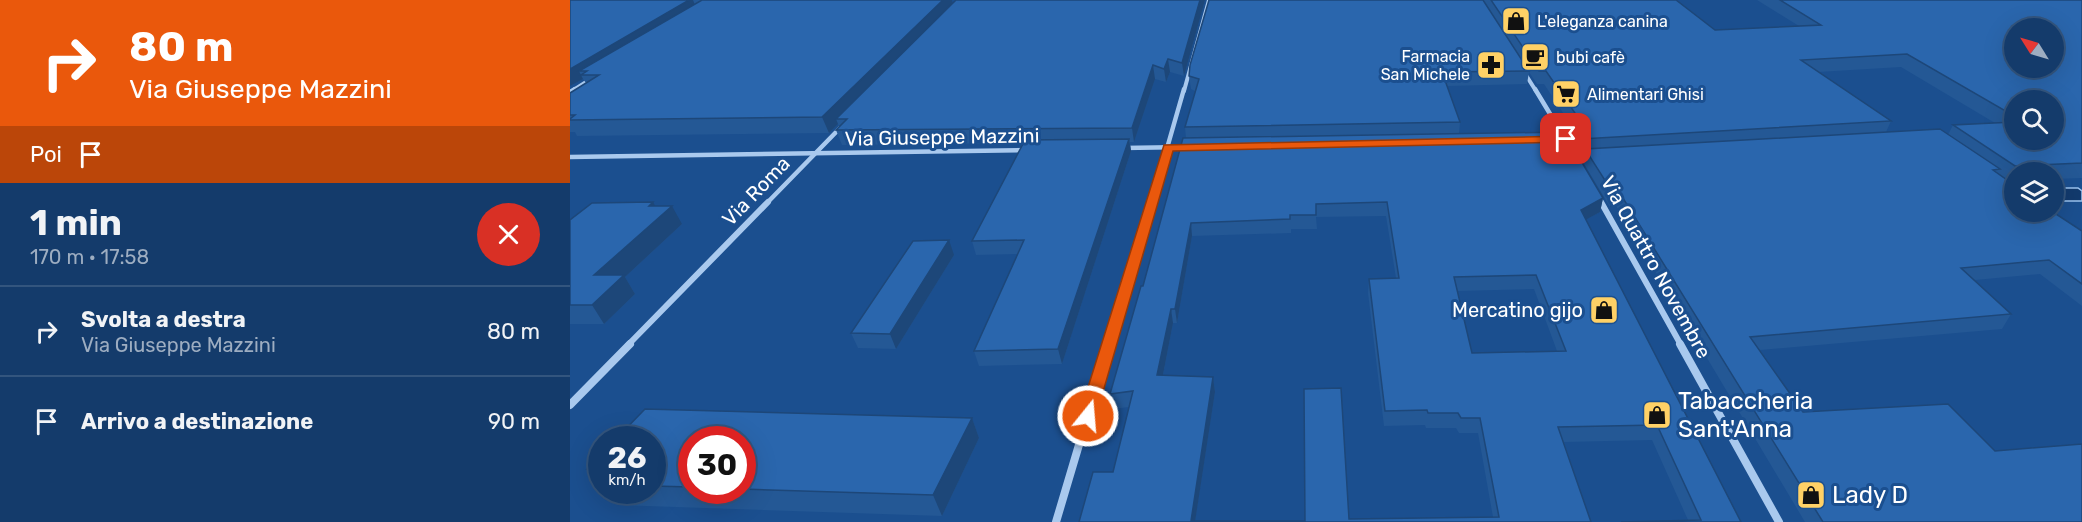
<!DOCTYPE html>
<html lang="it">
<head>
<meta charset="utf-8">
<style>
  body { margin:0; font-family:Rubik,sans-serif; background:#214673; color:#f1f3f6; height:100vh; display:flex; flex-direction:column; font-size:22px; white-space:nowrap }
  * { box-sizing:border-box; margin:0 }
  p { font-size:20px; color:#9dadc1 }
  .icon { flex:none; width:33px; height:33px; fill:none; stroke:currentColor; stroke-width:2; stroke-linecap:round; stroke-linejoin:round }
  .map { position:relative; flex:1; overflow:hidden }
  .sheet { display:flex; flex-direction:column; background:#143b6b; width:570px }
  .sheet>* { flex:none }
  .hud { background:#ea580c; color:#fff; overflow:hidden }
  .needle { width:39px; rotate:307deg }
  .tools { position:absolute; left:1434px; top:18px; display:grid; gap:12px }
  .tools a { display:grid; place-items:center; width:60px; height:60px; border-radius:50%; background:#143b6b; box-shadow:0 6px 24px #0002,0 0 0 2px #33557e; font-size:30px }
  .speed { position:absolute; left:18px; top:426px; display:flex; gap:12px; font-size:30px; font-weight:700; text-align:center }
  .speed>* { display:grid; place-content:center; width:78px; height:78px; border-radius:50%; background:#143b6b; box-shadow:0 6px 24px #0002,0 0 0 2px #33557e; line-height:1 }
  .speed small { font-size:15px; font-weight:400 }
  .speed .limit { border:9px solid #d22; background:#fff; color:#111 }
  .pin { position:absolute; display:grid; place-items:center; width:51px; height:51px; color:#fff; margin:-26px; border-radius:12px; box-shadow:0 3px 9px #0006 }
  .me { position:absolute; width:66px; margin:-33px; rotate:17deg; stroke-linejoin:round; filter:drop-shadow(0 0 4px #0008) }
  .turn { display:flex; align-items:center; gap:21px; height:126px; padding:0 30px; font-size:27px }
  .turn .icon { width:78px; height:78px; stroke-width:2.5 }
  .turn b { display:block; font-size:42px; line-height:51px }
  .then { display:flex; align-items:center; height:57px; padding:0 30px; background:#0003; gap:12px; font-size:22px }
  .round { display:grid; place-items:center; flex:none; width:63px; height:63px; border-radius:32px; background:#214673 }
  .summary { display:flex; align-items:center; justify-content:space-between; height:102px; padding:0 30px }
  h1 { font-size:36px; font-weight:700; line-height:45px }
  ul { padding:0; list-style:none }
  li { display:flex; align-items:center; gap:18px; height:90px; padding:0 30px; border-top:2px solid #33557e }
  li div { flex:1 }
  li b { display:block; font-size:22px }
  li em { font-style:normal }
  main { display:flex; flex:1; min-height:0 }
  .map>svg:first-child { display:block }
  .water { fill:#123a6d; stroke:#9cc4f0; stroke-width:1.5 }
  .lines { fill:none; stroke-linecap:round; stroke-linejoin:round }
  .street-far3 { stroke:#a9c9ee; stroke-width:4 }
  .street-far2 { stroke:#a9c9ee; stroke-width:4.5 }
  .street-far1 { stroke:#a9c9ee; stroke-width:6 }
  .street { stroke:#a9c9ee; stroke-width:8 }
  .wall { fill:#245895; fill-rule:evenodd }
  .shaded-wall { fill:#1d4779 }
  .building { fill:#2a66ad; stroke:#1d4779; stroke-width:1.5; fill-rule:evenodd }
  .route { fill:#ea580c; stroke:#983908; stroke-width:1.5 }
  .labels { text-anchor:middle; stroke-width:6; stroke-linejoin:round; paint-order:stroke }
  .far-poi-label { font-size:16px; fill:#fff; stroke:#1b4f8f; text-anchor:start }
  .street-label { font-size:20px; fill:#fff; stroke:#1b4f8f }
  .poi-label { font-size:20px; fill:#fff; stroke:#1b4f8f; text-anchor:end }
  .near-poi-label { font-size:24px; fill:#fff; stroke:#1b4f8f; text-anchor:start }
</style>
</head>
<body>
<main>
<section class="sheet">
<div class="hud">
<div class="turn"><svg class="icon" aria-label="right" viewBox="0 0 24 24"><path d="M7 20v-9h11M14 6l5 5-5 5"/></svg><div><b>80 m</b>Via Giuseppe Mazzini</div></div>
<div class="then">Poi<svg class="icon" aria-label="arrive" viewBox="0 0 24 24"><path d="M6 21V4h12l-3 4 3 4H6"/></svg></div>
</div>
<div class="summary"><div><h1>1 min</h1><p>170 m · 17:58</p></div><a class="round" style="background:#d93025;color:#fff"><svg class="icon" aria-label="close" viewBox="0 0 24 24"><path d="M6 6l12 12M18 6L6 18"/></svg></a></div>
<ul>
<li><svg class="icon" aria-label="right" viewBox="0 0 24 24"><path d="M7 20v-9h11M14 6l5 5-5 5"/></svg><div><b>Svolta a destra</b><p>Via Giuseppe Mazzini</p></div><em>80 m</em></li>
<li><svg class="icon" aria-label="arrive" viewBox="0 0 24 24"><path d="M6 21V4h12l-3 4 3 4H6"/></svg><div><b>Arrivo a destinazione</b></div><em>90 m</em></li>
</ul>
</section>
<div class="map">
<svg width="1512" height="522" viewBox="0 0 1512 522">
  <rect width="100%" height="100%" fill="#1b4f8f"/>
  <polygon class="water" points="1484,188 1508,188 1512,191 1512,201 1487,201 1484,199"/>
  <g class="lines">
    <g class="street-far3">
      <polyline points="954,72 966,91"/>
      <polyline points="2,91 21,79"/>
      <polyline points="614,91 639,0"/>
    </g>
    <g class="street-far2">
      <polyline points="965,89 994,137"/>
      <polyline points="0,92 5,89"/>
      <polyline points="553,148 617,147"/>
      <polyline points="0,157 458,150"/>
      <polyline points="1029,198 1032,204"/>
      <polyline points="196,204 271,127"/>
      <polyline points="581,204 614,89"/>
    </g>
    <g class="street-far1">
      <polyline points="1031,202 1111,345"/>
      <polyline points="58,345 198,202"/>
      <polyline points="539,345 582,202"/>
    </g>
    <g class="street">
      <polyline points="1110,344 1209,522"/>
      <polyline points="0,405 60,344"/>
      <polyline points="486,522 539,344"/>
    </g>
  </g>
  <g class="wall">
    <polygon points="0,0 382,0 382,4 386,0 635,0 614,76 600,72 596,82 585,79 564,142 560,142 561,151 492,364 409,366 404,351 448,254 406,255 402,241 454,143 272,145 266,130 269,127 268,124 259,133 7,136 5,132 0,132 0,93 16,83 13,79 0,86"/>
    <path d="M 639,0 L 1106,0 L 1145,30 L 1229,26 L 1187,0 L 1512,0 L 1512,178 L 1484,179 L 1484,172 L 1444,172 L 1444,181 L 1440,182 L 1512,231 L 1512,306 L 1470,274 L 1405,280 L 1441,314 L 1432,329 L 1190,350 L 1233,412 L 1425,451 L 1512,522 L 1235,522 L 1045,204 L 1040,207 L 1013,162 L 1015,153 L 1008,153 L 1002,144 L 1005,131 L 974,84 L 967,84 L 959,72 L 957,84 L 877,86 L 890,122 L 889,133 L 1033,198 L 1030,212 L 1015,220 L 1171,522 L 1118,520 L 1082,440 L 994,442 L 1021,522 L 509,522 L 543,472 L 559,407 L 543,409 L 540,394 L 573,286 L 616,138 L 615,127 L 625,91 L 621,89 L 619,76 ZM 1331,67 L 1425,123 L 1383,125 L 1378,135 L 1316,132 L 1321,121 L 1248,72 ZM 1444,100 L 1484,140 L 1444,140 ZM 816,216 L 826,278 L 799,279 L 798,293 L 814,426 L 855,425 L 856,428 L 886,428 L 889,433 L 908,433 L 923,517 L 779,519 L 735,521 L 625,521 L 645,392 L 643,377 L 593,375 L 603,323 L 607,323 L 622,236 L 721,233 L 721,229 L 747,229 L 746,217 ZM 964,289 L 987,351 L 902,353 L 887,291 Z"/>
    <polygon points="85,206 112,224 55,277 65,294 34,324 0,324 0,220"/>
    <polygon points="384,255 326,349 288,348 281,333"/>
    <path d="M 402,418 L 409,438 L 372,516 L 47,505 L 36,490 L 82,490 L 82,440 ZM 122,440 L 172,440 L 172,490 L 122,490 Z"/>
    <polygon points="32,454 32,488 17,469"/>
  </g>
  <g class="shaded-wall">
    <polygon points="119,0 123,0 127,10 17,71 9,71 13,79 0,86 0,69"/>
    <polygon points="373,0 382,0 383,6 266,119 268,124 259,133 252,117"/>
    <polygon points="630,0 635,0 614,76 612,63"/>
    <polygon points="598,59 600,72 596,82 594,69"/>
    <polygon points="583,65 585,79 564,142 562,128"/>
    <polygon points="559,139 561,151 492,364 488,349"/>
    <polygon points="1048,190 1045,204 1040,207 1043,193"/>
    <polygon points="1033,198 1030,212 1008,224 1011,210"/>
    <polygon points="83,202 91,216 102,206 112,224 55,277 65,294 34,324 22,305 24,275 79,206"/>
    <polygon points="621,223 622,236 607,323 605,309"/>
    <polygon points="379,240 384,255 326,349 320,334"/>
    <polygon points="601,309 603,323 590,390 587,375"/>
    <polygon points="643,377 645,392 625,522 621,521"/>
    <polygon points="402,418 409,438 372,516 363,495"/>
  </g>
  <g class="building">
    <polygon points="0,0 119,0 0,69"/>
    <polygon points="132,0 373,0 252,117 0,120 0,119 5,115 0,115 0,93 29,75 11,75 17,71 9,71"/>
    <polygon points="386,0 630,0 612,63 598,59 594,69 583,65 562,128 266,130 277,119 266,119"/>
    <polygon points="639,0 913,0 959,71 872,72 890,122 615,127 629,79 619,76 620,65"/>
    <path d="M 921,0 L 1106,0 L 1145,30 L 1251,25 L 1210,0 L 1512,0 L 1512,163 L 1445,166 L 1383,125 L 1444,122 L 1444,140 L 1484,140 L 1484,100 L 1444,100 L 1444,116 L 1337,54 L 1231,60 L 1321,121 L 1011,139 L 1005,130 L 1016,129 L 976,71 L 969,71 ZM 1444,28 L 1484,28 L 1484,68 L 1444,68 Z"/>
    <polygon points="1370,129 1430,169 1423,170 1444,185 1444,212 1483,212 1512,231 1512,284 1479,260 1391,268 1441,314 1180,337 1233,412 1378,404 1425,451 1512,444 1512,522 1253,522 1048,190 1043,193 1015,149"/>
    <path d="M 994,132 L 1033,198 L 1011,210 L 1171,522 L 1051,522 L 1131,520 L 1087,425 L 988,427 L 1021,522 L 509,522 L 523,472 L 543,472 L 563,391 L 540,394 L 571,286 L 573,286 L 613,138 ZM 817,202 L 829,278 L 799,279 L 815,411 L 857,410 L 858,413 L 888,413 L 891,418 L 910,418 L 929,517 L 779,519 L 771,388 L 734,389 L 735,521 L 621,521 L 643,377 L 587,375 L 601,309 L 605,309 L 621,223 L 720,219 L 720,215 L 746,215 L 746,204 ZM 966,275 L 996,351 L 902,353 L 884,277 Z"/>
    <polygon points="559,139 488,349 404,351 454,240 402,241 455,140"/>
    <polygon points="83,202 79,206 102,206 24,275 54,275 22,305 0,305 0,220 22,203"/>
    <polygon points="379,240 320,334 281,333 343,241"/>
    <polygon points="75,409 402,418 363,495 172,489 172,440 122,440 122,487 82,486 82,440 45,440"/>
    <polygon points="32,454 32,470 17,469"/>
  </g>
  <polygon class="route" points="996,136 1000,137 1000,142 603,151 526,416 524,421 512,421 509,416 594,145"/>
  <defs>
    <g id="shop-square" transform="scale(1.5)"><rect x="-9" y="-9" width="18" height="18" rx="4" fill="#ffd166" stroke="#1b4f8f"/><path d="M-5-2.5h2.3a2.7 3.5 0 0 1 5.4 0H5L5.5 6h-11ZM-1.5-2.5h3a1.5 2.3 0 0 0-3 0Z" fill="#111"/></g>
    <g id="cafe-square" transform="scale(1.5)"><rect x="-9" y="-9" width="18" height="18" rx="4" fill="#ffd166" stroke="#1b4f8f"/><path d="M-5.5-4.5H6V0H3Q3 3.5 0 3.5H-2.5Q-5.5 3.5-5.5 0ZM3-3.2v2h1.7v-2ZM-6 4.5H4V6H-6Z" fill="#111"/></g>
    <g id="pharmacy-square" transform="scale(1.5)"><rect x="-9" y="-9" width="18" height="18" rx="4" fill="#ffd166" stroke="#1b4f8f"/><path d="M-2-6h4v4h4v4h-4v4h-4v-4h-4v-4h4Z" fill="#111"/></g>
    <g id="supermarket-square" transform="scale(1.5)"><rect x="-9" y="-9" width="18" height="18" rx="4" fill="#ffd166" stroke="#1b4f8f"/><path d="M-6-5.5h2.5l.6 2H6L4.5 2H-2.5L-4.4-4H-6ZM-1.5 3.2a1.3 1.3 0 1 0 .1 0ZM3 3.2a1.3 1.3 0 1 0 .1 0Z" fill="#111"/></g>
  </defs>
  <g fill-rule="evenodd">
    <use href="#shop-square" x="946" y="21"/>
    <use href="#cafe-square" x="965" y="57"/>
    <use href="#pharmacy-square" x="921" y="65"/>
    <use href="#supermarket-square" x="996" y="94"/>
    <use href="#shop-square" x="1034" y="310"/>
    <use href="#shop-square" x="1087" y="415"/>
    <use href="#shop-square" x="1241" y="495"/>
  </g>
  <g class="labels">
    <g class="far-poi-label">
      <text x="967" y="27">L'eleganza canina</text>
      <text x="900" y="62" text-anchor="end">Farmacia<tspan x="900" dy="18">San Michele</tspan></text>
      <text x="986" y="63">bubi cafè</text>
      <text x="1017" y="100">Alimentari Ghisi</text>
    </g>
    <g class="street-label">
      <text transform="translate(372 137) rotate(-1)" y="7">Via Giuseppe Mazzini</text>
      <text transform="translate(186 191) rotate(-46)" y="7">Via Roma</text>
      <text transform="translate(1086 267) rotate(61)" y="7">Via Quattro Novembre</text>
    </g>
    <g class="poi-label">
      <text x="1013" y="317">Mercatino gijo</text>
    </g>
    <g class="near-poi-label">
      <text x="1108" y="409">Tabaccheria<tspan x="1108" dy="28">Sant'Anna</tspan></text>
      <text x="1262" y="503">Lady D</text>
    </g>
  </g>
</svg>
<div class="tools">
<a><svg class="needle" viewBox="-14 -14 28 28"><path d="M0-13l5 13h-10z" fill="#e53935"/><path d="M0 13l5-13h-10z" fill="#9dadc1"/></svg></a>
<a><svg class="icon" aria-label="search" viewBox="0 0 24 24"><circle cx="10" cy="10" r="6"/><path d="M15 15l6 6"/></svg></a>
<a><svg class="icon" aria-label="layers" viewBox="0 0 24 24"><path d="M12 4l9 5-9 5-9-5zM3 14l9 5 9-5"/></svg></a>
</div>
<div class="speed"><div>26<small>km/h</small></div><div class="limit">30</div></div>
<div class="pin" style="left:996px;top:139px;background:#d93025"><svg class="icon" aria-label="arrive" viewBox="0 0 24 24"><path d="M6 21V4h12l-3 4 3 4H6"/></svg></div>
<svg class="me" style="left:518px;top:416px" viewBox="-20 -20 40 40"><circle r="17" fill="#ea580c" stroke="#fff" stroke-width="3"/><path d="M0-11L8 9 0 5-8 9z" fill="#fff"/></svg>
</div>
</main>
</body>
</html>
